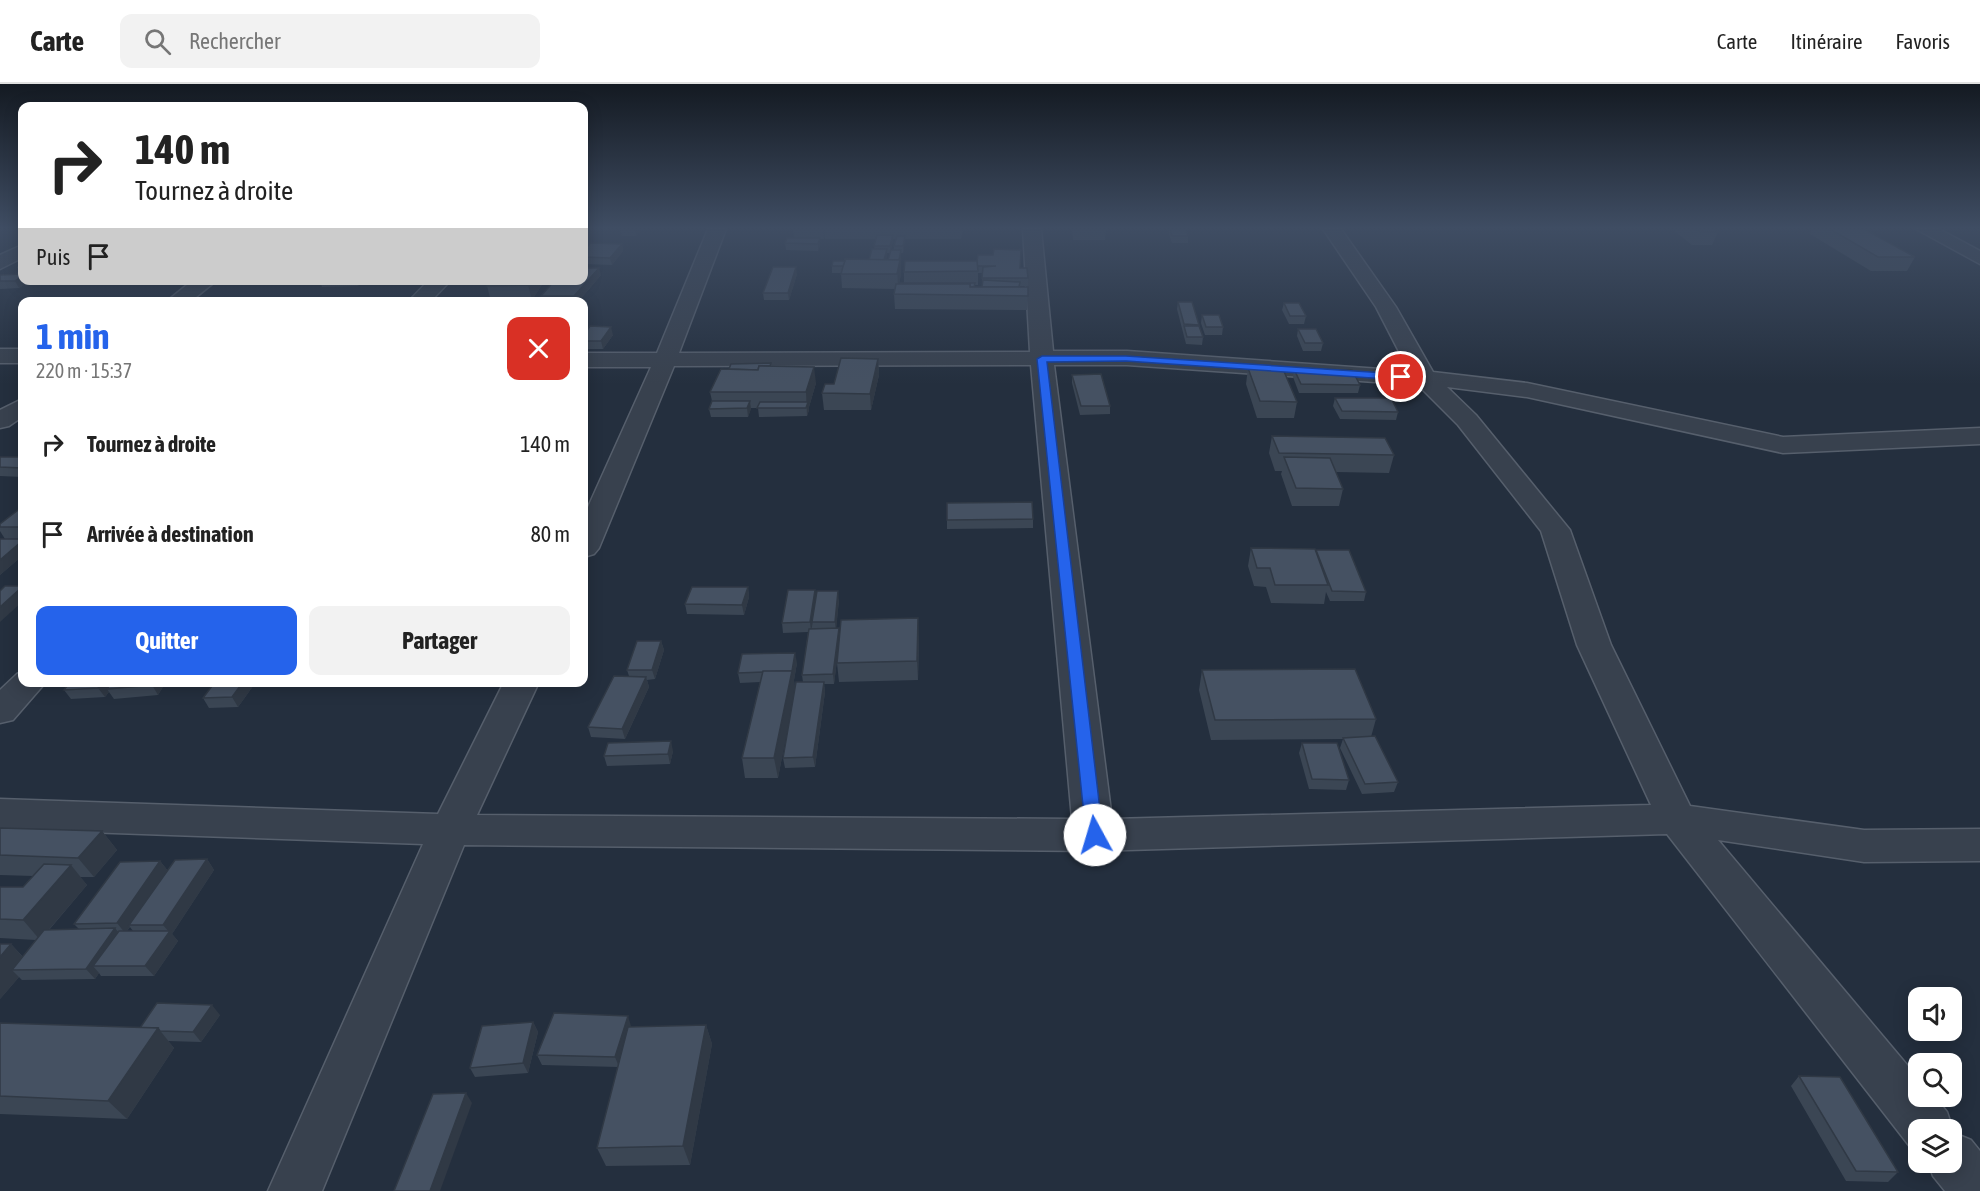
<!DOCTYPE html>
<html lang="fr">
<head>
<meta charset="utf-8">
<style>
  body { margin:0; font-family:"Asap Condensed",sans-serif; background:#f2f2f2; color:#222; height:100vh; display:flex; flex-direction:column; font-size:22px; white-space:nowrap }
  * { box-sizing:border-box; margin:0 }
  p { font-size:20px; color:#767676 }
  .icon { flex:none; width:33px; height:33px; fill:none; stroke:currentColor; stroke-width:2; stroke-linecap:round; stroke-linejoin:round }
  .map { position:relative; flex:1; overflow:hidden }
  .sheet { position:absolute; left:18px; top:213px; width:570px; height:390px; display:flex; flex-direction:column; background:#fff; border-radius:12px; box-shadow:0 3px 15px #0003 }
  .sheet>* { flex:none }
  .banner { position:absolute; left:18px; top:18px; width:570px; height:183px; border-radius:12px; box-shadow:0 3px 15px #0003; background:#fff; color:#222; overflow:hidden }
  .tools { position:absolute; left:1908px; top:903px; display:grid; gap:12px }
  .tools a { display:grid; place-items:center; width:54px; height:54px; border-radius:12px; background:#fff; box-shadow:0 3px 15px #0003; font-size:30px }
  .pin { position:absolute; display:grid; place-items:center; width:51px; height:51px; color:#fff; margin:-26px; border:3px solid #fff; border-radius:50%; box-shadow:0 2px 6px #0007 }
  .me { position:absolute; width:66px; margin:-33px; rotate:354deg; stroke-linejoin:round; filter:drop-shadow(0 0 4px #0008) }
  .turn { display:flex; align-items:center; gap:21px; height:126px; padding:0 18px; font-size:27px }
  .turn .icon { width:78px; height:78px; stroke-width:2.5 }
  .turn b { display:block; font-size:42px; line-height:51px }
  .then { display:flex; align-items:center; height:57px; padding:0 18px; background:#0003; gap:12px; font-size:22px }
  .round { display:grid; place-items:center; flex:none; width:63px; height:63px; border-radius:12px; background:#f2f2f2 }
  .summary { display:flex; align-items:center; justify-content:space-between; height:102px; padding:0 18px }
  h1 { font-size:36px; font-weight:700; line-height:45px; color:#2563eb }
  .primary-button { display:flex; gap:12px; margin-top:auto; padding:12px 18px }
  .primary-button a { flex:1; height:69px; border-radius:12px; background:#2563eb; color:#fff; font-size:24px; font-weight:700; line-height:69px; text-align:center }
  .primary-button a+a { background:#f2f2f2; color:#222 }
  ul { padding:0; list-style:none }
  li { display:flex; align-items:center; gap:18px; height:90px; padding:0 18px }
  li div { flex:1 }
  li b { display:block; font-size:22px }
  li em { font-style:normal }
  header { display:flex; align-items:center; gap:36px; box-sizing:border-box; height:84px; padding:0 30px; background:#fff; border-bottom:2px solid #e0e0e0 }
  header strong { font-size:28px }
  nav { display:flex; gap:33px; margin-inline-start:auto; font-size:21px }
  .search { width:420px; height:54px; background:#f2f2f2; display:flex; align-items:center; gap:15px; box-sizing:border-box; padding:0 21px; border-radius:12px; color:#767676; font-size:22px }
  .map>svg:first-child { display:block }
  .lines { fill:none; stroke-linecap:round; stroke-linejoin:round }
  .street-casing { stroke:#565f6c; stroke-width:3 }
  .street { fill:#38414e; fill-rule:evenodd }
  .wall { fill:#3b4654; fill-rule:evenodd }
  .shaded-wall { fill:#303945 }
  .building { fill:#455162; stroke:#303945; stroke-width:1.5 }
  .route { fill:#2563eb; stroke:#184099; stroke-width:1.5 }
</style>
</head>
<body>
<header>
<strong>Carte</strong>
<div class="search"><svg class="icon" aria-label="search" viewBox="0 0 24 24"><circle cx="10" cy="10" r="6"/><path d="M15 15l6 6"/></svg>Rechercher</div>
<nav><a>Carte</a><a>Itinéraire</a><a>Favoris</a></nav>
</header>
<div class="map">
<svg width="1980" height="1107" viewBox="0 0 1980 1107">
  <rect width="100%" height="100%" fill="#242f3e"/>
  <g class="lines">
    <g class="street-casing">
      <g id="street">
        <path d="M 708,145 L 726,145 L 679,269 L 1030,268 L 1023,145 L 1041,145 L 1053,267 L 1127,267 L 1409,287 L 1376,223 L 1323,145 L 1341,145 L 1396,223 L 1433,288 L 1527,299 L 1783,353 L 1980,344 L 1980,360 L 1783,369 L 1527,313 L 1447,303 L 1476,331 L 1570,446 L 1611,561 L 1690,722 L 1864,746 L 1980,745 L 1980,777 L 1864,778 L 1718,756 L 1918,994 L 1918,1012 L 1934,1012 L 1947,1028 L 1954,1049 L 1971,1056 L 1980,1067 L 1980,1107 L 1945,1107 L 1933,1092 L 1928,1078 L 1952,1078 L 1952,1046 L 1918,1046 L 1918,1067 L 1911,1064 L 1667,750 L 1094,767 L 464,761 L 322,1107 L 268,1107 L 423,760 L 0,745 L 0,715 L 438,730 L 504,598 L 539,598 L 477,731 L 1072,735 L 1031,281 L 674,282 L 599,464 L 594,470 L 584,473 L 584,432 L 651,283 L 584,283 L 584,269 L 657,269 ZM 1054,281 L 1127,281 L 1418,301 L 1458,341 L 1541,447 L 1577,561 L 1651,721 L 1112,735 Z"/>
        <polygon points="1916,145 1939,145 1980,167 1980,180"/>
        <polygon points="22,161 22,174 0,185 0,171"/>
        <polygon points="193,196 217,196 190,218 166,218"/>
        <polygon points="429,196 451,196 430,218 408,218"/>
        <rect x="0" y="265" width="22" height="14"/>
        <polygon points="22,315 22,333 9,342 0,344 0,326"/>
        <polygon points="22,588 22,598 46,598 13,636 0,639 0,606 17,590"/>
      </g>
    </g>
    <use href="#street" class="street"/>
  </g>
  <g class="wall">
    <polygon points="620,145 642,145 636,152 622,152"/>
    <path d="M 793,145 L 963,145 L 961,155 L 905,155 L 903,169 L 901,169 L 900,177 L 901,190 L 899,200 L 904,199 L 904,188 L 977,177 L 993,171 L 1021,166 L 1020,184 L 1028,194 L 1028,202 L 1020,202 L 1020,203 L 1028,203 L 1027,226 L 895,225 L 894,210 L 895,205 L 842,204 L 841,189 L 832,189 L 832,182 L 845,177 L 869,176 L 874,165 L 876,155 L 825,155 L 825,152 L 824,155 L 820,155 L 820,161 L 818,167 L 786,166 L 785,159 L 794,154 ZM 893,155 L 896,155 L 894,162 L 894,166 L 891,166 ZM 887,169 L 890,169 L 888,176 L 886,176 ZM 978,189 L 982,189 L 982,203 L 975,203 L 975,201 L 978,201 Z"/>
    <polygon points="1072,145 1106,145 1105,156 1073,156"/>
    <polygon points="1169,145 1186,145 1188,152 1188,159 1172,159 1169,150"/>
    <polygon points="1672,145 1714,145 1718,148 1712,161 1692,161"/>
    <polygon points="1812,145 1864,145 1915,173 1907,187 1871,187 1810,150"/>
    <polygon points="622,160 623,167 612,181 584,180 584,167"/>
    <polygon points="22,180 22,196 30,197 19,204 0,205 0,191 21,190 17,183"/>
    <polygon points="797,190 789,216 764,216 763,209"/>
    <polygon points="601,191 578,218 537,218 542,214 541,212"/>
    <polygon points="320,196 363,196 358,202 322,203"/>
    <polygon points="545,196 532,216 491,217 487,202"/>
    <polygon points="1178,218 1199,241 1203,253 1202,261 1186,260 1177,225"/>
    <polygon points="1284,219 1306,232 1304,240 1289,240 1282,226"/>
    <polygon points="1202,231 1223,243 1222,251 1205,251 1201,239"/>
    <polygon points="1298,245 1323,259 1321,267 1303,267 1297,252"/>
    <polygon points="584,251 613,251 603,265 584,265"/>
    <polygon points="878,275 879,291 871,326 824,326 822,309 834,300"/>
    <polygon points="771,282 816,299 809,323 809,326 807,332 759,333 758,324 751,324 748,333 711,333 709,325 712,317 710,308 729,285"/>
    <polygon points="1248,284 1297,318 1294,334 1257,334 1246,300"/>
    <polygon points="1294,285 1360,301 1358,309 1299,309 1293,293"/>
    <polygon points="1072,291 1110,322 1110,330 1080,331 1072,299"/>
    <polygon points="1335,314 1398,328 1396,336 1340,335 1333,322"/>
    <polygon points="1272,352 1394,371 1389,389 1336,388 1343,405 1339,422 1292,422 1281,390 1282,387 1275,387 1269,369"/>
    <polygon points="0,373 22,373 22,393 0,392"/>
    <polygon points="947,419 1033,435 1033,444 947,445"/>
    <polygon points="22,423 22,472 0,491 0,455 5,455 0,447 0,440"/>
    <polygon points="1251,464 1316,468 1316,466 1366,508 1364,517 1330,517 1326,508 1324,520 1271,519 1266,503 1254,502 1248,482"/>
    <polygon points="748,503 749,513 744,531 687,530 685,520"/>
    <polygon points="815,506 816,510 839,516 836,544 840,554 919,553 918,596 839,598 837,579 839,559 834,600 824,600 825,608 815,683 785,684 783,674 793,616 778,694 745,694 742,674 760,598 740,599 738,589 797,579 794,596 795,606 803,598 802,591 808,548 783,549 782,539"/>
    <polygon points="661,557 664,566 655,595 647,596 649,603 625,655 591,653 588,643 629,592 627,586"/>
    <polygon points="1202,586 1376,635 1371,653 1398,698 1394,708 1362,710 1340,664 1343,655 1211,656 1199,606"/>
    <polygon points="166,598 158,611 114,615 109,608 105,613 71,615 64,606"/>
    <polygon points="215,598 256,598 238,623 209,624 203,614"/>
    <polygon points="1302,659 1349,696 1346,706 1309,705 1299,669"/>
    <polygon points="673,667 670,680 607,682 604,672"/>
    <path d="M 0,744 L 102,747 L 117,766 L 94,793 L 80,793 L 87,801 L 49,846 L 79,845 L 74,840 L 160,777 L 168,787 L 207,775 L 214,786 L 172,850 L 178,857 L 154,892 L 101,892 L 99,889 L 95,895 L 22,896 L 19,893 L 0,915 L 0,860 L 11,860 L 23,873 L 36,856 L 0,854 L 0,803 L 23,803 L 33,792 L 0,791 ZM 130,843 L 133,847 L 127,847 Z"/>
    <polygon points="220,931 201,958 168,957 174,964 127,1035 0,1030 0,939 140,944"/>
    <polygon points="533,938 538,948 528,989 475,993 470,984"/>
    <polygon points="706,941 712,960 690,1081 606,1082 597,1064 618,983 542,981 537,971 631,942 631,943"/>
    <polygon points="1799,992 1898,1088 1888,1098 1846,1097 1791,1002"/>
  </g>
  <g class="shaded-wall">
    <polygon points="584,145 591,145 586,151"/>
    <polygon points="635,145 642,145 636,152"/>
    <polygon points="823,145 824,145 825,152 824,155"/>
    <polygon points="893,151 893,158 890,169 890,162"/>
    <polygon points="905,152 905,158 903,169 903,162"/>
    <polygon points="820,154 820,161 818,167 818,160"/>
    <polygon points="622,160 623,167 612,181 610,174"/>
    <polygon points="887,165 887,172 883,188 882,181"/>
    <polygon points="901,166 901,190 898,205 897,181"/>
    <polygon points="796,183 797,190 789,216 788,209"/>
    <polygon points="599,184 601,191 578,218 576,218 574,212"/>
    <polygon points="22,192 22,196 30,197 19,204 15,197"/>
    <polygon points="356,196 363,196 358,202"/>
    <polygon points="532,196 545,196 532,216 528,201"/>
    <polygon points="611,243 613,251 603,265 601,257"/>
    <polygon points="878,275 879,291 871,326 870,310"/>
    <polygon points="814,283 816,299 809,323 809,326 807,332 806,308"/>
    <polygon points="750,317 751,325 748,333 747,324"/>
    <polygon points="22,457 22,472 0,491 0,476"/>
    <polygon points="22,503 22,518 0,538 0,523"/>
    <polygon points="748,503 749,513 744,531 742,521"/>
    <polygon points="815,506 817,515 811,548 810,538"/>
    <polygon points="838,507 839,516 836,548 835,538"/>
    <polygon points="918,534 919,553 918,596 917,577"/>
    <polygon points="839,544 840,554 834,600 833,590"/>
    <polygon points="661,557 664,566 655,595 652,586"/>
    <polygon points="795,569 797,579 794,596 795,606 778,694 774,674"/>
    <polygon points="646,593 649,603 625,655 622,645"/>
    <polygon points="102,598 117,598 107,605 109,608 105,613 98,604"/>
    <polygon points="153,598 166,598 158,611 152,601"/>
    <polygon points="243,598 256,598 238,623 232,613"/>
    <polygon points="824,598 825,608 815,683 813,673"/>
    <polygon points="671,657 673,667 670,680 668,670"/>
    <polygon points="102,747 117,766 94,793 78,774"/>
    <polygon points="207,775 214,786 172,850 178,857 154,892 145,882 169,848 163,841"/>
    <polygon points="160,777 168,787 129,841 130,843 125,849 117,839"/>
    <polygon points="71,781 87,801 40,856 23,836"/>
    <polygon points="115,844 123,854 93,882 99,889 95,895 86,885"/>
    <polygon points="11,860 29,880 12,886 19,893 0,915 0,873"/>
    <polygon points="212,921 220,931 201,958 193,948"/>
    <polygon points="628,932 631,942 619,983 615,973"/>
    <polygon points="533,938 538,948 528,989 523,979"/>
    <polygon points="706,941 712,960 690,1081 683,1062"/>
    <polygon points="158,944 174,964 127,1035 108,1017"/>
    <polygon points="466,1009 472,1019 440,1107 430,1107"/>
  </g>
  <g class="building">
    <polygon points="1170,145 1186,145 1188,152 1172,152"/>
    <polygon points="1695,145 1714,145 1718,148 1698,147"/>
    <polygon points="1830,145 1864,145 1915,173 1878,173"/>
    <polygon points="877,151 893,151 890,162 874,162"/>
    <polygon points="897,152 905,152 903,162 894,162"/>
    <polygon points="787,154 820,154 818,160 785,159"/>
    <polygon points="590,159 622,160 610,174 584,173 584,167"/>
    <polygon points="872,165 887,165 884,176 869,176"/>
    <polygon points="994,165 1021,166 1020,184 1027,184 1028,194 982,194 983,183 996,182 977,182 977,177 978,171 993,171"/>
    <polygon points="891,166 901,166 899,176 888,176"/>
    <polygon points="845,175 900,176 897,190 841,190"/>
    <polygon points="833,177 845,177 843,182 832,182"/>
    <polygon points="905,177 977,177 978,187 904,188"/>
    <polygon points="773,183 796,183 788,209 763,209"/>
    <polygon points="584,184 599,184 574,212 541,212 555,196 584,196"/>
    <polygon points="22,190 22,192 15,197 0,197 0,191"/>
    <polygon points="491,196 532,196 528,201 487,202"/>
    <polygon points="983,196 1020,198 1019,203 982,203"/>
    <polygon points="900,199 975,199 974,203 970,203 970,200 900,200"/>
    <polygon points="896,200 970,200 970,203 1028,203 1028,212 894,210"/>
    <polygon points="540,214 569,215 567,218 537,218"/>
    <polygon points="1178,218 1192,218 1199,241 1184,240"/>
    <polygon points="1284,219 1299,219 1306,232 1290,232"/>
    <polygon points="1202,231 1219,231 1223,243 1206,243"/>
    <polygon points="590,242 611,243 601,257 584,257 584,251"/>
    <polygon points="1184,242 1199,242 1203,253 1187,253"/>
    <polygon points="1298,245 1316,245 1323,259 1305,259"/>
    <polygon points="841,274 878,275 870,310 822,309 825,300 834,300"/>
    <polygon points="771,279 770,282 759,282 758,286 729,285 731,280"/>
    <polygon points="759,282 814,283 806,308 710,308 721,285 758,286"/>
    <polygon points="1248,284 1283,285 1297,318 1260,317"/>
    <polygon points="1294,285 1352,286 1360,301 1301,300"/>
    <polygon points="1101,290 1110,322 1081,322 1072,291"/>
    <polygon points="1335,314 1391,314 1398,328 1342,327"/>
    <polygon points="712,317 750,317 747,324 709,325"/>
    <polygon points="760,318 808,318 806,324 757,324"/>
    <polygon points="1272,352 1385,354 1394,371 1279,369"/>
    <polygon points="0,373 22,373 22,384 0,383"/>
    <polygon points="1284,373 1330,374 1343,405 1296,404"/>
    <polygon points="1032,418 1033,435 947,436 947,419"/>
    <polygon points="22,423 22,443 0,443 0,440"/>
    <polygon points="0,455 22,455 22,457 0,476"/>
    <polygon points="1251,464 1315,465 1328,501 1275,501 1270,484 1257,484"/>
    <polygon points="1316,466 1349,466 1366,508 1332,507"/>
    <polygon points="5,502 22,502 22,503 0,523 0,507"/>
    <polygon points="692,503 748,503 742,521 685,520"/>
    <polygon points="788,506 815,506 810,538 782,539"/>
    <polygon points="817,507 838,507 835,538 812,538"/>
    <polygon points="918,534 917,577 837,579 841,536"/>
    <polygon points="839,544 833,590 802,591 809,545"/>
    <polygon points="637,557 661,557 652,586 627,586"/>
    <polygon points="795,569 792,587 738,589 742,570"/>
    <polygon points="1355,585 1376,635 1215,636 1202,586"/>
    <polygon points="763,587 792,587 774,674 742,674"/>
    <polygon points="614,592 646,593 622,645 588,643"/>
    <polygon points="70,598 102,598 98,604 64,606"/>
    <polygon points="112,598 153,598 152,601 107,605"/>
    <polygon points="215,598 243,598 232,613 203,614"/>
    <polygon points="796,598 824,598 813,673 783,674"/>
    <polygon points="1375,652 1398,698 1365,700 1343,654"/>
    <polygon points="671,657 668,670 604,672 608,659"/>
    <polygon points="1302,659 1337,659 1349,696 1312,695"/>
    <polygon points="0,744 102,747 78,774 0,771"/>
    <polygon points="207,775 163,841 129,841 175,776"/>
    <polygon points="160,777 117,839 74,840 120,778"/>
    <polygon points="44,780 71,781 23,836 0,835 0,803 23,803"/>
    <polygon points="115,844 86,885 12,886 44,846"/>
    <polygon points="119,847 170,847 145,882 93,882"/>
    <polygon points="0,860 11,860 0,873"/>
    <polygon points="157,919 212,921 193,948 160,947 158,944 140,944"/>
    <polygon points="554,929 628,932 615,973 537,971"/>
    <polygon points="533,938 523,979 470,984 482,942"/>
    <polygon points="0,939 158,944 108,1017 0,1012"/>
    <polygon points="706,941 683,1062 597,1064 628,943"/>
    <polygon points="1799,992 1840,993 1898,1088 1856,1087"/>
    <polygon points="466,1009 430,1107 394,1107 433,1010"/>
  </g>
  <linearGradient id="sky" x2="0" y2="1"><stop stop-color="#141a22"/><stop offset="0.48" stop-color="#3f4d63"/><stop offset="1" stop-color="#3f4d63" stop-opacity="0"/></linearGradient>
  <rect width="1980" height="300" fill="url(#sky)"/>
  <polygon class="route" points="1042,272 1126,272 1401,290 1406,293 1401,296 1126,277 1047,278 1103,751 1100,756 1089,756 1086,751 1037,275"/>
</svg>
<div class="tools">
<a><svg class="icon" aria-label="sound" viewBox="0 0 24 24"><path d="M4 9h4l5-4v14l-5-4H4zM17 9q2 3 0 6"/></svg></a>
<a><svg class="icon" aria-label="search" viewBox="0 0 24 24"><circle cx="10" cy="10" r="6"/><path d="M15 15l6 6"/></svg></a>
<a><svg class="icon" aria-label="layers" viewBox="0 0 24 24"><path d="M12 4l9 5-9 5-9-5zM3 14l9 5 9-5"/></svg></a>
</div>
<div class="pin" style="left:1401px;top:293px;background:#d93025"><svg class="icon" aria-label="arrive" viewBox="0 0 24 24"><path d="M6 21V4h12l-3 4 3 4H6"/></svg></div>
<svg class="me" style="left:1095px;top:751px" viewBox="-20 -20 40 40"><circle r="19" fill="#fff"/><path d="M0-13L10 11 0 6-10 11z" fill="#2563eb"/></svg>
<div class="banner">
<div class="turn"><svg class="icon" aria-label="right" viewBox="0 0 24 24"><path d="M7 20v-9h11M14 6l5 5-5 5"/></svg><div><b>140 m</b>Tournez à droite</div></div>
<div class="then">Puis<svg class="icon" aria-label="arrive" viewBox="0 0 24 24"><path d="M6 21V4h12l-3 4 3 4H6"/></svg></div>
</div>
<section class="sheet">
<div class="summary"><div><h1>1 min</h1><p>220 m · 15:37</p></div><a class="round" style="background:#d93025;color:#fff"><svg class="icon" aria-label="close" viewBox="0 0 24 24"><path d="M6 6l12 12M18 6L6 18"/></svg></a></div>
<ul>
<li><svg class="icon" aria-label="right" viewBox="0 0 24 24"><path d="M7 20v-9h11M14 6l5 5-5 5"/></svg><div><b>Tournez à droite</b></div><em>140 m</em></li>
<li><svg class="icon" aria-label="arrive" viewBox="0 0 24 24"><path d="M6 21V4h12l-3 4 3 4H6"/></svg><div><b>Arrivée à destination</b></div><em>80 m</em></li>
</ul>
<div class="primary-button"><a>Quitter</a><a>Partager</a></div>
</section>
</div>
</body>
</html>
